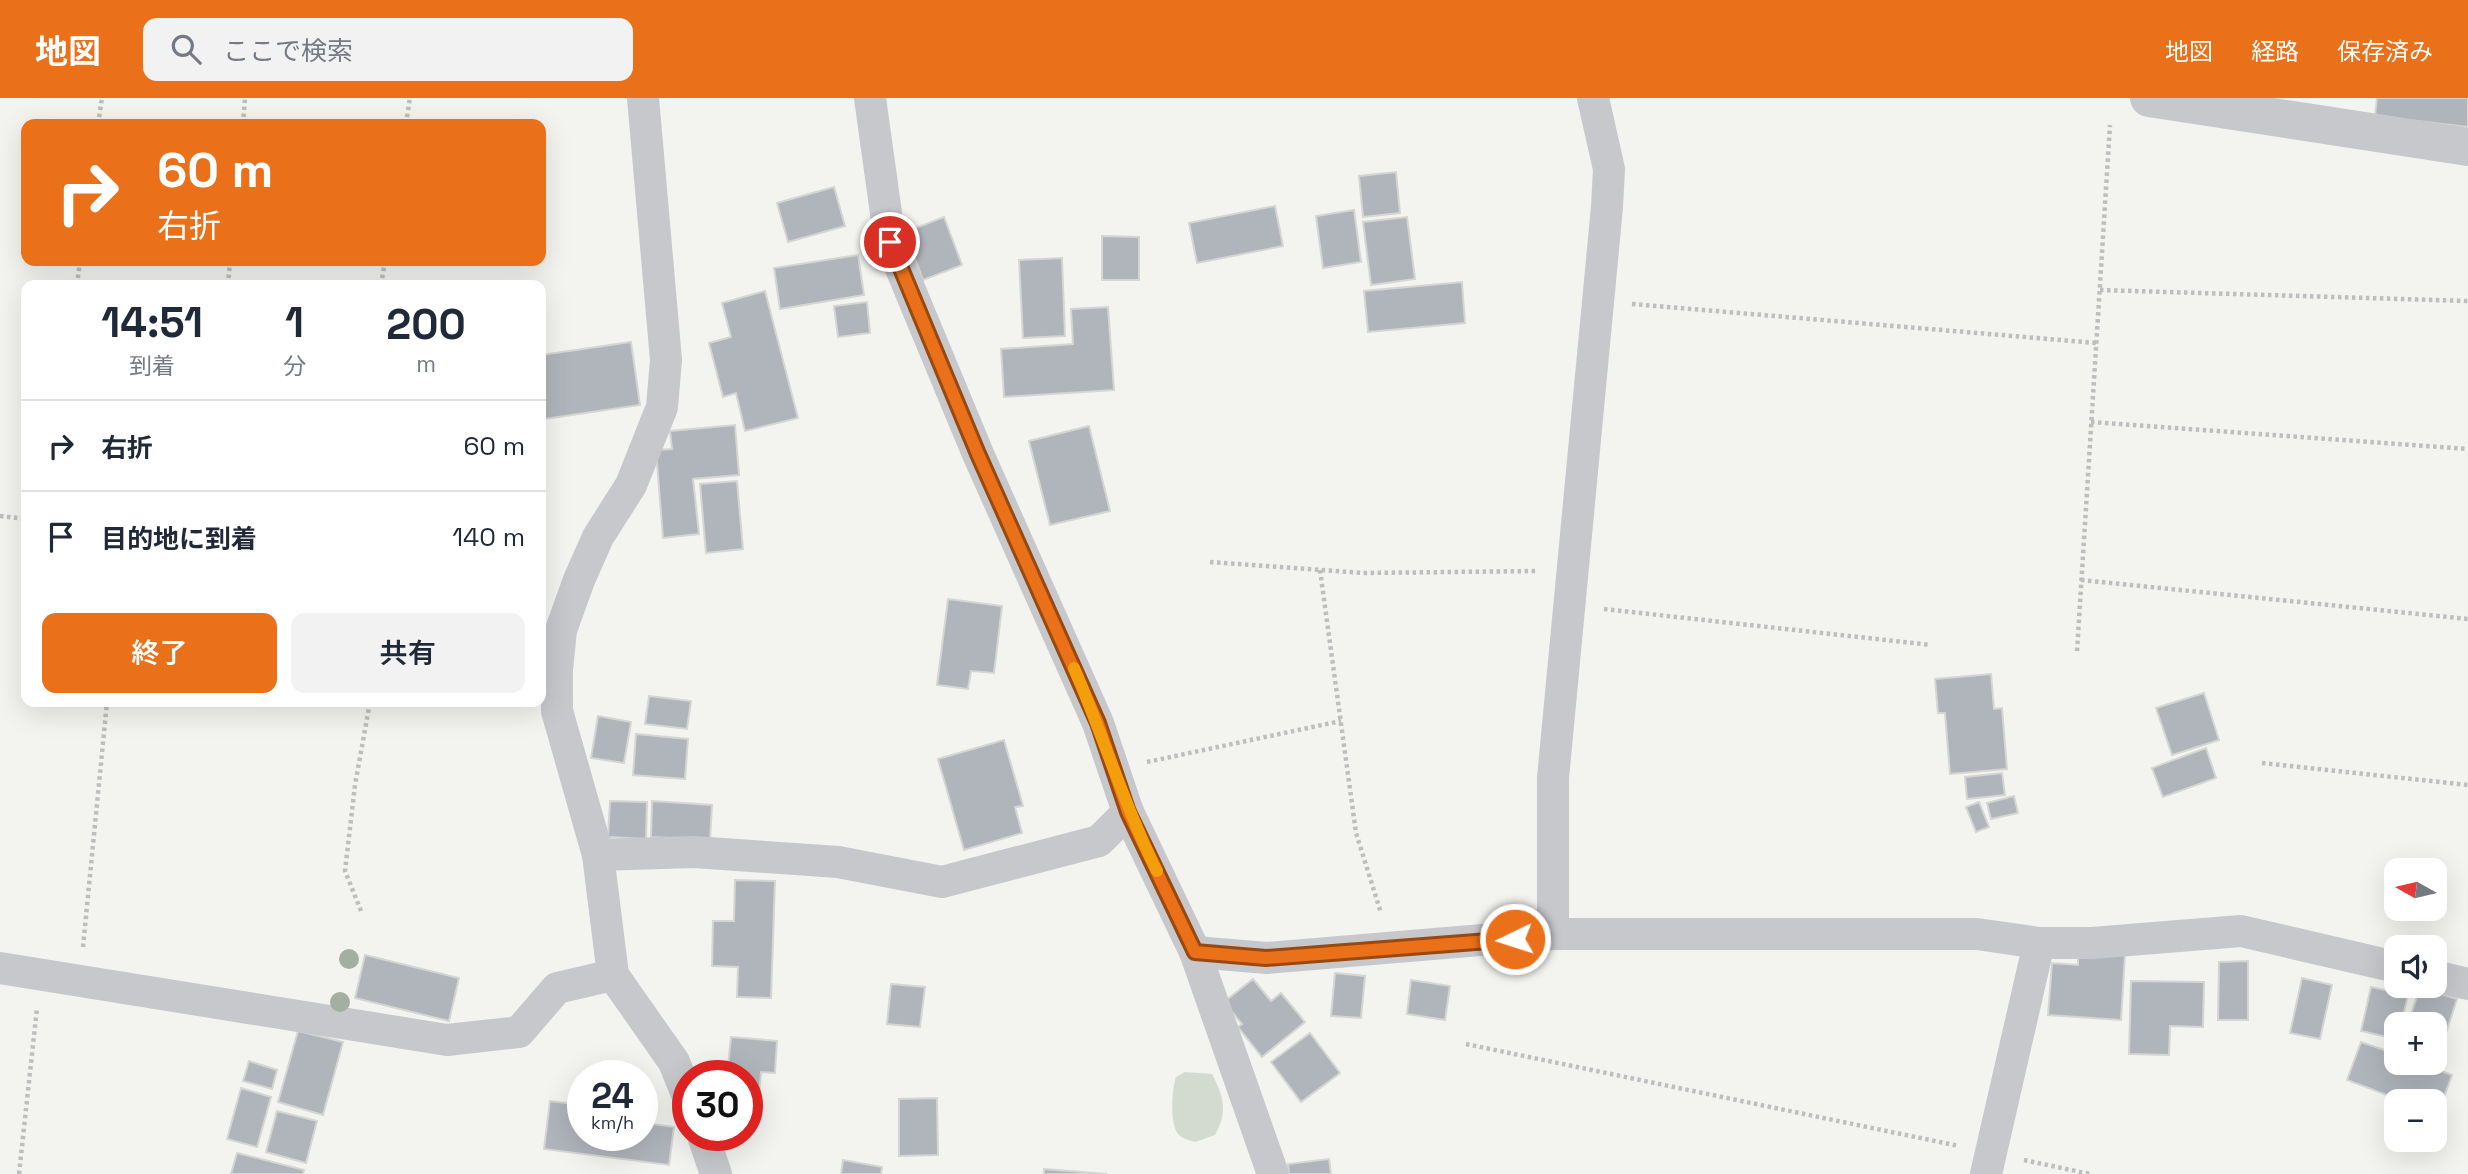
<!DOCTYPE html>
<html lang="ja">
<head>
<meta charset="utf-8">
<style>
  body { margin:0; font-family:"Space Grotesk","Noto Sans JP",sans-serif; background:#f2f2f3; color:#1f2937; height:100vh; display:flex; flex-direction:column; font-size:26px; white-space:nowrap }
  * { box-sizing:border-box; margin:0 }
  p { font-size:23px; color:#747a83 }
  .icon { flex:none; width:38px; height:38px; fill:none; stroke:currentColor; stroke-width:2; stroke-linecap:round; stroke-linejoin:round }
  .map { position:relative; flex:1; overflow:hidden }
  .panel { position:absolute; left:21px; top:182px; width:525px; height:427px; display:flex; flex-direction:column; background:#fff; border-radius:14px; box-shadow:0 7px 28px #0002 }
  .panel>* { flex:none }
  .top-card { position:absolute; left:21px; top:21px; width:525px; height:147px; border-radius:14px; box-shadow:0 7px 28px #0002; background:#ea7019; color:#fff; overflow:hidden }
  .needle { width:46px; rotate:278deg }
  .buttons { position:absolute; left:2384px; top:760px; display:grid; gap:14px }
  .buttons a { display:grid; place-items:center; width:63px; height:63px; border-radius:14px; background:#fff; box-shadow:0 7px 28px #0002; font-size:35px }
  .speed { position:absolute; left:567px; top:962px; display:flex; gap:14px; font-size:35px; font-weight:700; text-align:center }
  .speed>* { display:grid; place-content:center; width:91px; height:91px; border-radius:50%; background:#fff; box-shadow:0 7px 28px #0002; line-height:1 }
  .speed small { font-size:18px; font-weight:400 }
  .speed .limit { border:10px solid #d22; background:#fff; color:#111 }
  .pin { position:absolute; display:grid; place-items:center; width:60px; height:60px; color:#fff; margin:-30px; border:4px solid #fff; border-radius:50%; box-shadow:0 2px 7px #0007 }
  .me { position:absolute; width:77px; margin:-38px; rotate:266deg; stroke-linejoin:round; filter:drop-shadow(0 0 5px #0008) }
  .turn { display:flex; align-items:center; gap:24px; height:147px; padding:0 21px; font-size:32px }
  .turn .icon { width:91px; height:91px; stroke-width:2.5 }
  .turn b { display:block; font-size:49px; line-height:60px }
  .eta { display:flex; justify-content:space-evenly; align-items:center; height:119px; text-align:center }
  .eta b { font-size:42px; font-weight:600; line-height:49px }
  .button { display:flex; gap:14px; margin-top:auto; padding:14px 21px }
  .button a { flex:1; height:80px; border-radius:14px; background:#ea7019; color:#fff; font-size:28px; font-weight:600; line-height:80px; text-align:center }
  .button a+a { background:#f2f2f3; color:#1f2937 }
  ul { padding:0; list-style:none }
  li { display:flex; align-items:center; gap:21px; height:91px; padding:0 21px; border-top:2px solid #e0e1e3 }
  li div { flex:1 }
  li b { display:block; font-size:26px }
  li em { font-style:normal }
  header { display:flex; align-items:center; gap:42px; box-sizing:border-box; height:98px; padding:0 35px; background:#ea7019; color:#fff }
  header strong { font-size:33px }
  nav { display:flex; gap:38px; margin-inline-start:auto; font-size:24px }
  .search { width:490px; height:63px; background:#f2f2f3; display:flex; align-items:center; gap:18px; box-sizing:border-box; padding:0 24px; border-radius:14px; color:#747a83; font-size:26px }
  .map>svg:first-child { display:block }
  .green { fill:#d3dbd0 }
  .building { fill:#b0b5bb; stroke:#d5d5d2; stroke-width:2 }
  .lines { fill:none; stroke-linecap:round; stroke-linejoin:round }
  .path { stroke:#bdbec0; stroke-width:4.5; stroke-dasharray:3.5 3.5; stroke-linecap:butt }
  .minor { stroke:#c6c8cc; stroke-width:32 }
  .tertiary { stroke:#c6c8cc; stroke-width:38 }
  .tree { fill:#a3b0a1 }
  .route-casing { stroke:#984910; stroke-width:18 }
  .route { stroke:#ea7019; stroke-width:12 }
  .slow { stroke:#f59e0b; stroke-width:12 }
</style>
</head>
<body>
<header>
<strong>地図</strong>
<div class="search"><svg class="icon" aria-label="search" viewBox="0 0 24 24"><circle cx="10" cy="10" r="6"/><path d="M15 15l6 6"/></svg>ここで検索</div>
<nav><a>地図</a><a>経路</a><a>保存済み</a></nav>
</header>
<div class="map">
<svg width="2468" height="1076" viewBox="0 0 2468 1076">
  <rect width="100%" height="100%" fill="#f3f4ef"/>
  <path class="green" d="M 1185,974 L 1212,976 C 1224,999 1228,1014 1215,1037 L 1195,1044 C 1189,1042 1183,1041 1179,1037 C 1169,1027 1172,990 1176,979 Z"/>
  <g class="building">
    <polygon points="2377,0 2468,0 2468,29 2375,18"/>
    <polygon points="1396,74 1400,115 1363,119 1359,78"/>
    <polygon points="834,89 845,128 788,144 777,105"/>
    <polygon points="1275,108 1283,148 1197,165 1189,125"/>
    <polygon points="1354,112 1361,164 1323,170 1316,118"/>
    <polygon points="944,119 962,167 923,182 905,134"/>
    <polygon points="1407,119 1415,181 1371,187 1363,124"/>
    <polygon points="1102,138 1139,139 1139,182 1102,182"/>
    <polygon points="858,157 864,197 780,211 774,170"/>
    <polygon points="1062,160 1065,238 1023,240 1019,162"/>
    <polygon points="1462,184 1465,225 1368,234 1364,193"/>
    <polygon points="765,193 798,320 745,333 736,295 723,299 709,245 731,239 722,205"/>
    <polygon points="867,204 870,235 838,239 834,208"/>
    <polygon points="1108,209 1114,292 1004,299 1001,251 1073,246 1071,211"/>
    <polygon points="631,244 640,307 544,321 541,257"/>
    <polygon points="735,327 739,377 693,381 699,436 663,440 656,352 672,351 670,333"/>
    <polygon points="1089,328 1110,413 1050,427 1029,343"/>
    <polygon points="737,383 743,451 706,455 700,386"/>
    <polygon points="948,501 1002,508 994,575 971,573 968,591 937,587"/>
    <polygon points="1991,576 1994,611 2002,610 2007,671 1950,676 1945,615 1938,615 1935,581"/>
    <polygon points="2204,595 2219,642 2172,657 2156,610"/>
    <polygon points="649,598 691,603 687,631 645,626"/>
    <polygon points="598,618 631,624 624,665 591,660"/>
    <polygon points="636,636 688,641 685,681 633,677"/>
    <polygon points="1004,642 1023,708 1015,709 1022,735 964,752 938,661"/>
    <polygon points="2206,650 2216,680 2163,699 2152,670"/>
    <polygon points="2002,675 2005,697 1967,701 1965,679"/>
    <polygon points="2014,698 2018,715 1991,721 1987,705"/>
    <polygon points="610,703 647,704 646,741 608,739"/>
    <polygon points="652,703 712,707 710,742 651,739"/>
    <polygon points="1979,704 1989,729 1976,734 1966,709"/>
    <polygon points="735,782 775,783 771,900 737,899 738,869 712,868 713,823 734,823"/>
    <polygon points="2078,853 2125,856 2121,922 2048,917 2052,865 2078,867"/>
    <polygon points="365,857 459,880 449,923 355,900"/>
    <polygon points="2248,863 2248,922 2218,922 2219,864"/>
    <polygon points="1335,875 1365,878 1361,920 1331,918"/>
    <polygon points="2302,880 2332,887 2320,941 2290,935"/>
    <polygon points="1253,881 1271,903 1281,895 1305,924 1262,959 1238,929 1242,926 1224,904"/>
    <polygon points="1411,882 1450,888 1445,922 1407,916"/>
    <polygon points="2131,883 2204,884 2203,929 2170,928 2169,957 2129,956"/>
    <polygon points="891,886 925,889 920,929 887,926"/>
    <polygon points="2371,889 2408,897 2401,926 2396,926 2396,941 2361,933"/>
    <polygon points="2420,889 2457,901 2438,960 2434,958 2434,926 2408,926"/>
    <polygon points="298,933 343,944 323,1017 278,1004"/>
    <polygon points="1310,935 1340,975 1301,1004 1271,964"/>
    <polygon points="731,939 777,943 775,975 761,974 758,1008 747,1007 747,978 727,978"/>
    <polygon points="2361,944 2396,956 2396,964 2418,964 2452,977 2438,1015 2434,1014 2434,1003 2403,1003 2347,982"/>
    <polygon points="249,963 277,972 272,991 243,983"/>
    <polygon points="241,990 271,999 257,1049 227,1041"/>
    <polygon points="937,1000 938,1057 899,1058 899,1001"/>
    <polygon points="550,1003 583,1007 583,1038 642,1038 642,1015 646,1015 645,1025 674,1029 669,1067 544,1051"/>
    <polygon points="277,1013 317,1023 306,1065 266,1054"/>
    <polygon points="237,1055 304,1072 303,1076 231,1076"/>
    <polygon points="1329,1061 1331,1076 1289,1076 1288,1066"/>
    <polygon points="843,1062 882,1069 881,1076 841,1076"/>
    <polygon points="1044,1071 1107,1076 1044,1076"/>
  </g>
  <g class="lines">
    <g class="path">
      <polyline points="98,26 102,0"/>
      <polyline points="243,26 245,0"/>
      <polyline points="406,26 410,0"/>
      <polyline points="77,187 80,163"/>
      <polyline points="228,187 230,163"/>
      <polyline points="381,187 385,163"/>
      <polyline points="2100,192 2468,203"/>
      <polyline points="1632,206 2096,245"/>
      <polyline points="2091,324 2468,351"/>
      <polyline points="0,418 26,421"/>
      <polyline points="1210,464 1362,475 1538,473"/>
      <polyline points="1320,472 1356,735 1381,815"/>
      <polyline points="2081,482 2468,521"/>
      <polyline points="1604,511 1931,547"/>
      <polyline points="2077,553 2110,27"/>
      <polyline points="1147,664 1341,623"/>
      <polyline points="2262,665 2468,687"/>
      <polyline points="361,813 345,773 355,687 370,604"/>
      <polyline points="83,849 107,604"/>
      <polyline points="1466,946 1959,1048"/>
      <polyline points="2024,1062 2090,1076"/>
      <polyline points="19,1076 37,910"/>
    </g>
    <g class="minor">
      <polyline points="870,0 890,144 978,356 1098,625 1128,714 1195,854 1273,1076"/>
      <polyline points="598,757 557,613 557,572 561,532 579,482 598,439 631,387 662,309 666,262 643,0"/>
      <polyline points="1553,836 1553,680 1607,109 1609,71 1593,0"/>
      <polyline points="1195,854 1267,860 1553,836 1977,836 2039,845 2092,845 2241,833 2396,869"/>
      <polyline points="0,870 447,942 519,934 557,890 613,877"/>
      <polyline points="2434,878 2468,886"/>
      <polyline points="688,999 674,964 613,877 598,757 694,754 838,764 942,784 1099,743 1128,714"/>
      <polyline points="703,1038 716,1076"/>
      <polyline points="1986,1076 2039,845"/>
    </g>
    <polyline class="tertiary" points="2149,0 2468,49"/>
  </g>
  <g class="tree">
    <circle cx="349" cy="861" r="10"/>
    <circle cx="340" cy="904" r="10"/>
  </g>
  <g class="lines">
    <g class="route-casing">
      <polyline id="route" points="890,144 978,356 1098,625 1128,714 1195,854 1266,860 1515,841"/>
    </g>
    <use href="#route" class="route"/>
    <path class="slow" d="M 1074,570 C 1103,637 1124,707 1157,773"/>
  </g>
</svg>
<div class="buttons">
<a><svg class="needle" viewBox="-14 -14 28 28"><path d="M0-13l5 13h-10z" fill="#e53935"/><path d="M0 13l5-13h-10z" fill="#747a83"/></svg></a>
<a><svg class="icon" aria-label="sound" viewBox="0 0 24 24"><path d="M4 9h4l5-4v14l-5-4H4zM17 9q2 3 0 6"/></svg></a>
<a>+</a>
<a>−</a>
</div>
<div class="speed"><div>24<small>km/h</small></div><div class="limit">30</div></div>
<div class="pin" style="left:890px;top:144px;background:#d93025"><svg class="icon" aria-label="arrive" viewBox="0 0 24 24"><path d="M6 21V4h12l-3 4 3 4H6"/></svg></div>
<svg class="me" style="left:1515px;top:841px" viewBox="-20 -20 40 40"><circle r="17" fill="#ea7019" stroke="#fff" stroke-width="3"/><path d="M0-11L8 9 0 5-8 9z" fill="#fff"/></svg>
<div class="top-card">
<div class="turn"><svg class="icon" aria-label="right" viewBox="0 0 24 24"><path d="M7 20v-9h11M14 6l5 5-5 5"/></svg><div><b>60 m</b>右折</div></div>
</div>
<section class="panel">
<div class="eta">
<div><b>14:51</b><p>到着</p></div>
<div><b>1</b><p>分</p></div>
<div><b>200</b><p>m</p></div>
</div>
<ul>
<li><svg class="icon" aria-label="right" viewBox="0 0 24 24"><path d="M7 20v-9h11M14 6l5 5-5 5"/></svg><div><b>右折</b></div><em>60 m</em></li>
<li><svg class="icon" aria-label="arrive" viewBox="0 0 24 24"><path d="M6 21V4h12l-3 4 3 4H6"/></svg><div><b>目的地に到着</b></div><em>140 m</em></li>
</ul>
<div class="button"><a>終了</a><a>共有</a></div>
</section>
</div>
</body>
</html>
